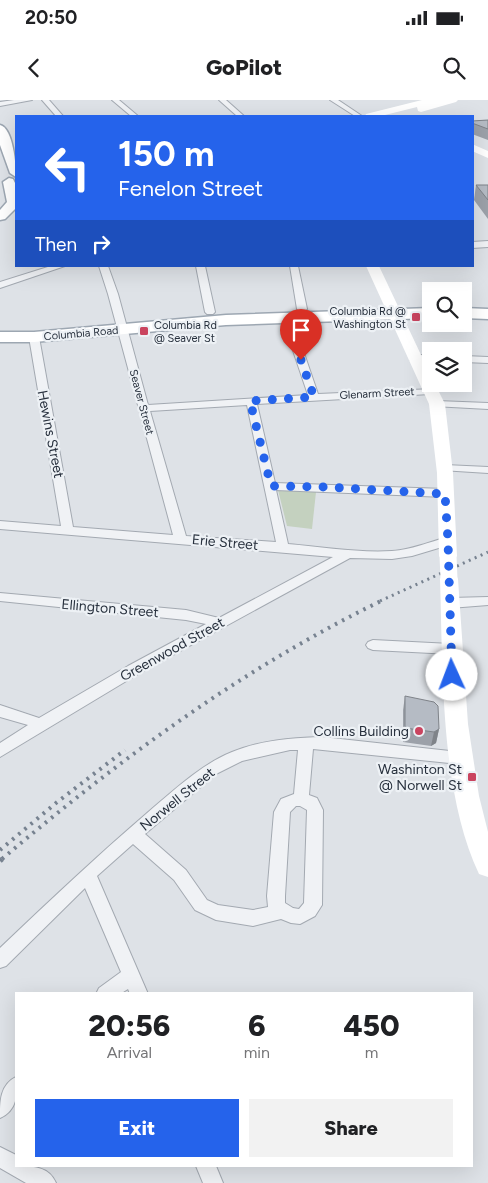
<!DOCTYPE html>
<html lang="en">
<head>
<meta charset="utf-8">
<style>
  body { margin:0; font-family:Figtree,sans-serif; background:#f2f2f2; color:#202124; height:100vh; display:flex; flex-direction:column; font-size:19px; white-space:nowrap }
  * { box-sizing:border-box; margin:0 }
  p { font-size:16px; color:#757577 }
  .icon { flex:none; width:28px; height:28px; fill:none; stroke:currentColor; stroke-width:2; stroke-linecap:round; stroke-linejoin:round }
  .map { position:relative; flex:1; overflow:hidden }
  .panel { position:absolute; left:15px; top:892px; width:458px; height:175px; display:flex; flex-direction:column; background:#fff; border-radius:0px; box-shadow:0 5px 20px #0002 }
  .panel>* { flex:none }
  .banner { position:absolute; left:15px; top:15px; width:459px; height:152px; border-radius:0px; box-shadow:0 5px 20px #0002; background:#2563eb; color:#fff; overflow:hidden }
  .controls { position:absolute; left:422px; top:182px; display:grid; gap:10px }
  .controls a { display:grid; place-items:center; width:50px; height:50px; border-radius:0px; background:#fff; box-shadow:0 5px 20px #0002; font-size:25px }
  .pin { position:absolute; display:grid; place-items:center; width:42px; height:42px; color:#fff; margin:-51px -21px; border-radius:50% 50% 50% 0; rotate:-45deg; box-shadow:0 0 5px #0007 }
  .pin .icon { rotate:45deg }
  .me { position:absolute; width:55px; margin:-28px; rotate:358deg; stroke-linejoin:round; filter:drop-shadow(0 0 4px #0008) }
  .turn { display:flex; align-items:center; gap:18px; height:105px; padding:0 20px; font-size:22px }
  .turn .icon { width:65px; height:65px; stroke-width:2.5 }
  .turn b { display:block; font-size:35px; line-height:42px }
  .then { display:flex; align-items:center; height:48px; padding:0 20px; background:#0003; gap:10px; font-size:19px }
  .eta { display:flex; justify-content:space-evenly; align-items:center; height:85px; text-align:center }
  .eta b { font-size:30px; font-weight:800; line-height:35px }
  .primary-button { display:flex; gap:10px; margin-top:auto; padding:10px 20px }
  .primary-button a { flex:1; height:58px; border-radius:0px; background:#2563eb; color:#fff; font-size:20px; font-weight:800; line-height:58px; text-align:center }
  .primary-button a+a { background:#f2f2f2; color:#202124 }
  .status { display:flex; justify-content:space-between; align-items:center; height:35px; padding:0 25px; background:#fff; direction:ltr }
  .status svg { height:14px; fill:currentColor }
  header { display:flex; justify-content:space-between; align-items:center; height:65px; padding:0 20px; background:#fff; font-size:22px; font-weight:800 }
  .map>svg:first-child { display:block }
  .green { fill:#c4d1bf }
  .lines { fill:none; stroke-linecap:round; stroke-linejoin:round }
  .street-casing { stroke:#a3a9b1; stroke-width:2 }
  .primary-casing { stroke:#9da7b2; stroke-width:3 }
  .street { fill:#f0f2f5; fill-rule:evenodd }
  .secondary { fill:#fff; fill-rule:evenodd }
  .primary { fill:#fff; fill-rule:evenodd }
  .rail-far2 { stroke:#778290; stroke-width:3; stroke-dasharray:2 4.5; stroke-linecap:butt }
  .rail-far1 { stroke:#778290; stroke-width:4; stroke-dasharray:2.5 5.5; stroke-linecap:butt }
  .rail { stroke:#778290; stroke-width:5; stroke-dasharray:3 7; stroke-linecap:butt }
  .secondary-bridge { stroke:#fff; stroke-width:17 }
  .wall { fill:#9ca1a9 }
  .shaded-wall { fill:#7f8389 }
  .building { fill:#b5bbc4; stroke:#7f8389 }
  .route { stroke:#2563eb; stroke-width:9; stroke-dasharray:0 16.2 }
  .poi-dot { fill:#ca445f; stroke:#edf1f5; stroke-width:2 }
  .labels { text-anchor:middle; stroke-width:4.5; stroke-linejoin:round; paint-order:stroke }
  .far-poi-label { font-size:11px; fill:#27303d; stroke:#edf1f5; text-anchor:end }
  .far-street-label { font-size:11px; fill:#27303d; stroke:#edf1f5 }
  .street-label { font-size:14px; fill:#27303d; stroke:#edf1f5 }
  .poi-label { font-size:14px; fill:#27303d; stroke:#edf1f5; text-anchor:end }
</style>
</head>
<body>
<div class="status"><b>20:50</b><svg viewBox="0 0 49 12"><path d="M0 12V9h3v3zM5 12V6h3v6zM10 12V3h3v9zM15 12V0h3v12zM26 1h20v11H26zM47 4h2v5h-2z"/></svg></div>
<header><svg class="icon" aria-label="back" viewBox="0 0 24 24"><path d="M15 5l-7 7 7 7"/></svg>GoPilot<svg class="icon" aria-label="search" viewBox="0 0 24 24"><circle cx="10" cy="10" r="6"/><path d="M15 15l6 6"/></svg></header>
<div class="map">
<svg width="488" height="1083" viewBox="0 0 488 1083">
  <rect width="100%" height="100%" fill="#dee2e7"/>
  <polygon class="green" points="278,390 316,392 312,429 287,426"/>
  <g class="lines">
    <g class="street-casing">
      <g id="street">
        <polygon points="14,0 32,0 0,6 0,2"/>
        <polygon points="42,0 49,0 63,16 56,16"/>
        <polygon points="112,0 119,0 138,16 131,16"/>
        <polygon points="219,0 226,0 244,16 237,16"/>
        <polygon points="330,0 338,0 362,16 355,16"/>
        <polygon points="488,141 488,147 472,148 472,142"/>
        <polygon points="51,166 65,166 0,188 0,182"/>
        <path d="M 99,166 L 108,166 L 118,194 L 148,305 L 308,295 L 282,218 L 287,215 L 292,218 L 318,294 L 434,289 L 435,291 L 430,294 L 257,304 L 275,383 L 445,389 L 451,393 L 445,397 L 276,390 L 288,444 C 323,447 358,453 392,451 C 411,450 429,442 448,437 L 454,441 L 452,444 L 412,456 L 392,459 L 350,458 L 138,574 L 0,657 L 0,643 L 28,625 L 0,617 L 0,605 L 39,618 L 128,566 L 206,524 L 186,520 L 0,501 L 0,493 L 186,510 L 219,518 L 333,457 L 0,429 L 0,421 L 61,426 L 29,237 L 34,234 L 39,237 L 73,427 L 173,435 L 108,194 ZM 247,305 L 276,442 L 186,436 L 150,311 Z"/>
        <polygon points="196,166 205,166 215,212 213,214 207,214 205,212"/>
        <polygon points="290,166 298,166 307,209 305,211 299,211 297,209"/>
        <polygon points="414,255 431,255 431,261 410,260 410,256"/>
        <polygon points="464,256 488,257 488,263 464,262"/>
        <polygon points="437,301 488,303 488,309 433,306 432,304 433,302"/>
        <polygon points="445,365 488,367 488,373 441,370 439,368 441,366"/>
        <polygon points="488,497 488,505 450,508 445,506 443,503 445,500 450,498"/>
        <polygon points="373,540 451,544 456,546 458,549 456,552 451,554 373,550 368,548 366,545 368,542"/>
        <path d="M 322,637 L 459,652 L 464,654 L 467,658 L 464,662 L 459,664 L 313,649 L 309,695 L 317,698 L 323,710 L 322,805 L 315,816 L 300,824 L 291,823 L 281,819 L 253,826 L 216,820 L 195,810 L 174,780 L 133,744 L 97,776 L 148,894 L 130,894 L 128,889 L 120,894 L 96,894 L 99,888 L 121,872 L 85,788 L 6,866 L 0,868 L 0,848 C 48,802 96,757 146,714 C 172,692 200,665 232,652 C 260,640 292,638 322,637 ZM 290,650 L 298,650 L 294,694 L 281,699 L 274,712 L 267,796 L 268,807 L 253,810 L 218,805 L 207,800 L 186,770 L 145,734 L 216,674 L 242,661 ZM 296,706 L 300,706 L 307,710 L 304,803 L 299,809 L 293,808 L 285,803 L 285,796 L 290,712 Z"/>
        <path d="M 16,977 C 17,994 18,1010 0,1018 C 0,1001 0,985 16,977 Z"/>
        <path d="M 0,1047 L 16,1055 L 16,1066 C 32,1066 49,1066 56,1083 L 26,1083 L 0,1068 Z"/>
        <polygon points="196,1066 216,1066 223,1083 203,1083"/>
      </g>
    </g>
    <g class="primary-casing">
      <g id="primary">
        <path d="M 0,25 C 13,28 16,65 16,77 L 10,73 L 0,45 Z"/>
        <polygon points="9,78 13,79 16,85 16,108 5,119 0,120 0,110 7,102 3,82"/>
        <polygon points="431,208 431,218 226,225 34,242 0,242 0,232 34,232 226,215"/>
        <polygon points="464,208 488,209 488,219 464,218"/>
      </g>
    </g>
    <use href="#street" class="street"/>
    <g class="secondary">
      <polygon points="422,0 458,0 456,2 421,12 418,11 417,7 381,16 365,16 366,14"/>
      <polygon points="472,44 488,51 488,58 472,51"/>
      <polygon points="366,166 379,166 431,276 431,284 435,284 445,304 453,373 457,456 454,460 448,462 442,460 439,456 437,373 429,304"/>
      <path d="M 449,473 L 456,475 L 458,479 L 468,624 L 479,696 L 488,732 L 488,777 L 479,774 C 440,692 443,570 440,479 L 442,475 Z"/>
    </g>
    <use href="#primary" class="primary"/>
    <polyline class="rail-far2" points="380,501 488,452"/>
    <g class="rail-far1">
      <polyline points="0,750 56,703 125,650"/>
      <path d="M 2,759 C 120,659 243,568 383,500"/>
    </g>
    <polyline class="rail" points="0,761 3,758"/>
    <polyline class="secondary-bridge" points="448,456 449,479"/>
  </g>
  <g class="wall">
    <polygon points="488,20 488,40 472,34 472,21"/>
    <polygon points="476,85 488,85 488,119 474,100"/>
    <polygon points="405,596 439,629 436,643 431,646 403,642 403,610"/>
  </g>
  <polygon class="shaded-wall" points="439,629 436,643 431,646 434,632"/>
  <g class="building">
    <polygon points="488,20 488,29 472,23 472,21"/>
    <polygon points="476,85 488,85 488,100"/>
    <polygon points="405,596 434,602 438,606 439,629 434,632 405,628"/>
  </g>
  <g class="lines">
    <polyline class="route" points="301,260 314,297 250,301 271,386 327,387 445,394 448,441 452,575"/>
  </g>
  <g class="poi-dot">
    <rect x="411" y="212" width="10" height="10" rx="2.5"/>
    <rect x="139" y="226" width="10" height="10" rx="2.5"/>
    <circle cx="419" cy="631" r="5"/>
    <rect x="467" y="672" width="10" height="10" rx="2.5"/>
  </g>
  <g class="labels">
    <g class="far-poi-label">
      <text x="406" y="215">Columbia Rd @<tspan x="406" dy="13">Washington St</tspan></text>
      <text x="154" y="229" text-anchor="start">Columbia Rd<tspan x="154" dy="13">@ Seaver St</tspan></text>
    </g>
    <g class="far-street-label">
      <text transform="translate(81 233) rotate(-5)" y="4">Columbia Road</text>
      <text transform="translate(377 293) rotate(-3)" y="4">Glenarm Street</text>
      <text transform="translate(142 302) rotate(75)" y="4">Seaver Street</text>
    </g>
    <g class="street-label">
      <text transform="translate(51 334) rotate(79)" y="5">Hewins Street</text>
      <text transform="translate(225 442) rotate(5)" y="5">Erie Street</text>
      <text transform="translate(110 508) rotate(5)" y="5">Ellington Street</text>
      <text transform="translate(172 549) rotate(-29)" y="5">Greenwood Street</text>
      <text transform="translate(177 699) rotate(-39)" y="5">Norwell Street</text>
    </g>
    <g class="poi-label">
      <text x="409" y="636">Collins Building</text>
      <text x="462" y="674">Washinton St<tspan x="462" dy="16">@ Norwell St</tspan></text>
    </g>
  </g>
</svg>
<div class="controls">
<a><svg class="icon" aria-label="search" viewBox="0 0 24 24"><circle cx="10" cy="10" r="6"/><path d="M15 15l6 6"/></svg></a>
<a><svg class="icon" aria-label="layers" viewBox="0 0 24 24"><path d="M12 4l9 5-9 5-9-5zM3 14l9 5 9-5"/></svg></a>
</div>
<div class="pin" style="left:301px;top:260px;background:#d93025"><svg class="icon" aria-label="arrive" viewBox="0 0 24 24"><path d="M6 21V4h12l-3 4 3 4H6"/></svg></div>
<svg class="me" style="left:452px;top:575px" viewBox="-20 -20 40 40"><circle r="19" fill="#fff"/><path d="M0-13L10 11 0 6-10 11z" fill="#2563eb"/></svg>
<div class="banner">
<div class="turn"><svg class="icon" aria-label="left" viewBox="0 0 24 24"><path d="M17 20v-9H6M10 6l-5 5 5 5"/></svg><div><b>150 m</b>Fenelon Street</div></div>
<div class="then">Then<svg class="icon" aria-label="right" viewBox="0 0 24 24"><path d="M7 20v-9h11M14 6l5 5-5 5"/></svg></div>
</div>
<section class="panel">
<div class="eta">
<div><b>20:56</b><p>Arrival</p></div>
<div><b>6</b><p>min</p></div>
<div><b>450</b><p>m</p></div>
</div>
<div class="primary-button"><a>Exit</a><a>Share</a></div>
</section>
</div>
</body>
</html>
